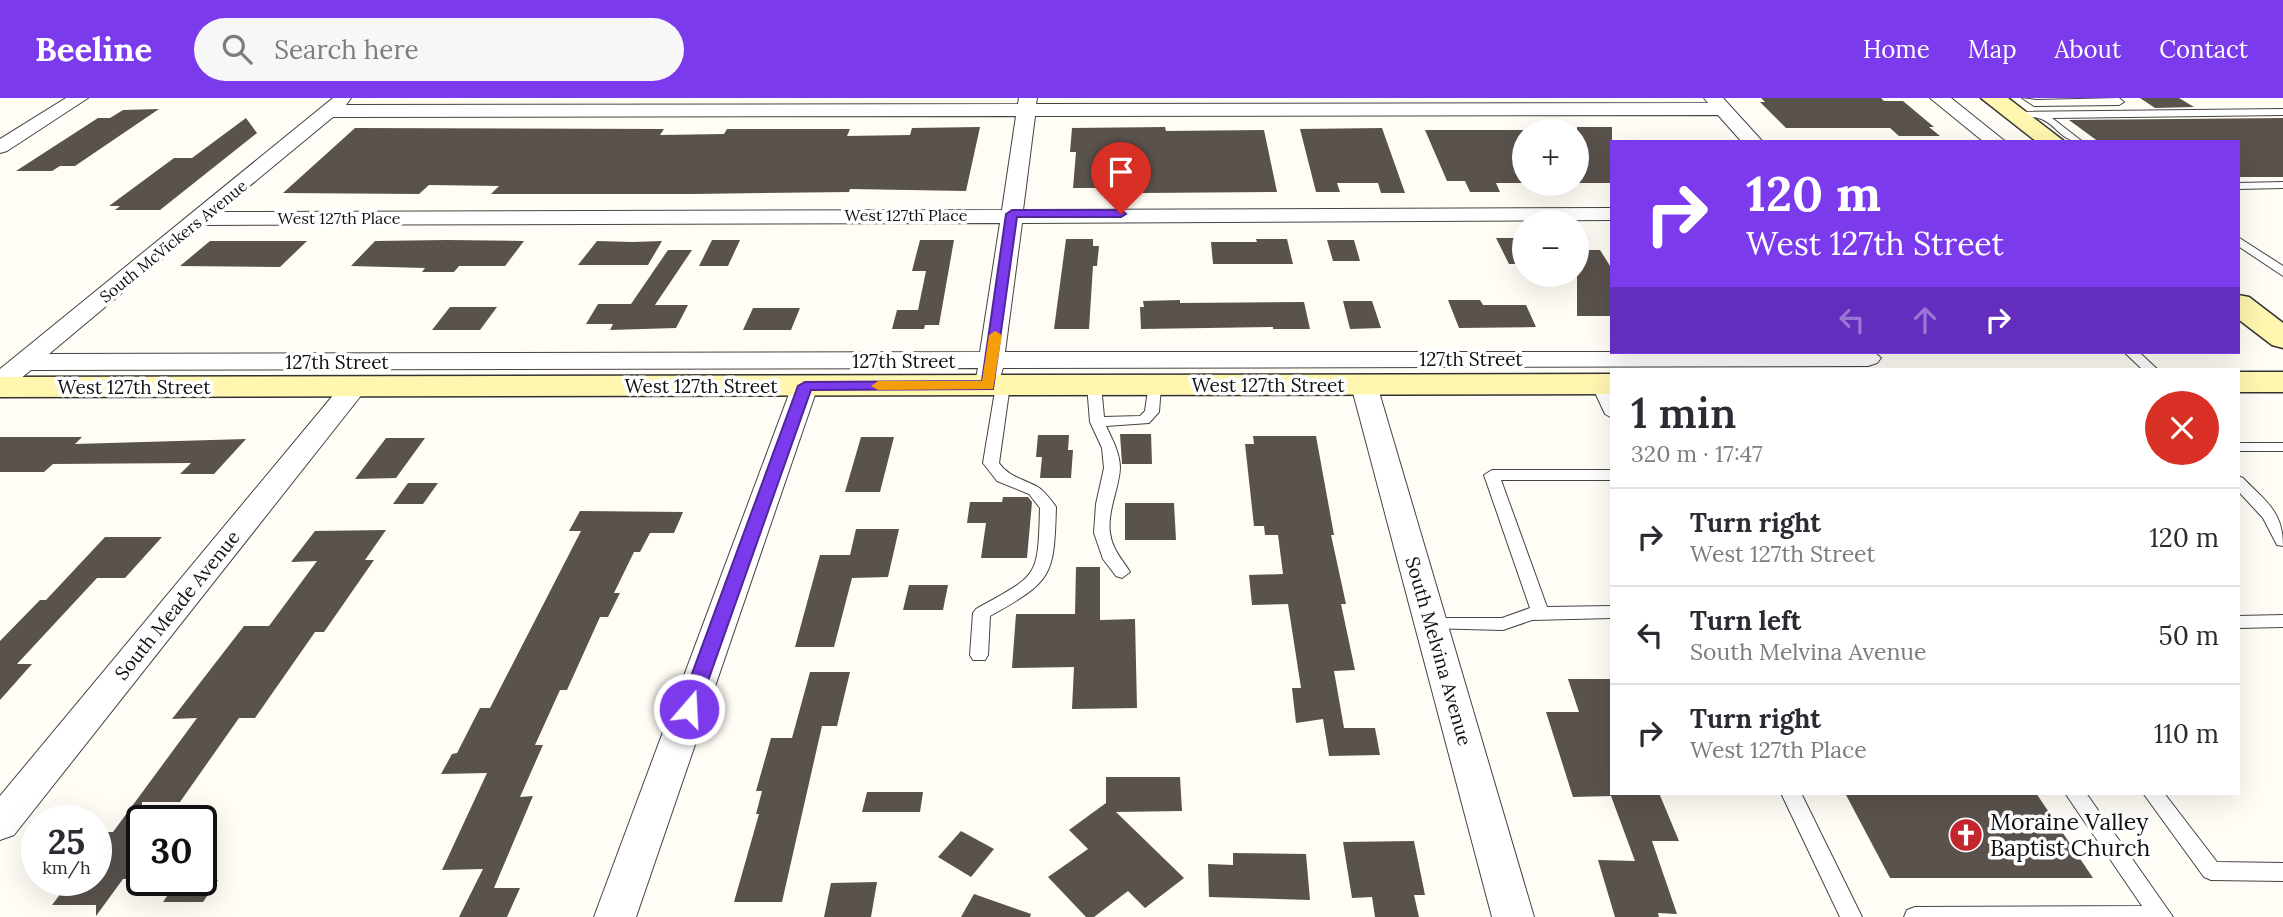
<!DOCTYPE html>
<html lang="en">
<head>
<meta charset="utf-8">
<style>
  body { margin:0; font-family:Lora,serif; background:#f7f7f7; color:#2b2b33; height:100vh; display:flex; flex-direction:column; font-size:26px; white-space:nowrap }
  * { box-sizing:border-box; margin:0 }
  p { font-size:23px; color:#7c7c81 }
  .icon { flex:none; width:38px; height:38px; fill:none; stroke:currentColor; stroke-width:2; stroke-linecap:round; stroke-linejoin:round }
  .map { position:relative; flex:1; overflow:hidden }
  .sheet { position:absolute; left:1610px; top:270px; width:630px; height:427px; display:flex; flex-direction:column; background:#fff; border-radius:0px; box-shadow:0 7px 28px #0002 }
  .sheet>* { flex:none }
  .hud { position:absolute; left:1610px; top:42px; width:630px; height:214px; border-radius:0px; box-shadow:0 7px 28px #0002; background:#7c3aed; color:#fff; overflow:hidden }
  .fabs { position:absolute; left:1512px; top:21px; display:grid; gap:14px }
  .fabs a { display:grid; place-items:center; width:77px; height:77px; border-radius:50%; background:#fff; box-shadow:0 7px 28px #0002; font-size:35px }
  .speed { position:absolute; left:21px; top:707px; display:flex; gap:14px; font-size:35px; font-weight:700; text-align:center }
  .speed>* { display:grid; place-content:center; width:91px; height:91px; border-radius:50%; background:#fff; box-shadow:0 7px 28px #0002; line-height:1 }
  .speed small { font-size:18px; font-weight:400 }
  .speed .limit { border:4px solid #111; border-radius:10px; background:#fff; color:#111 }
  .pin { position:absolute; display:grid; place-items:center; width:60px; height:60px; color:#fff; margin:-72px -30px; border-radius:50% 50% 50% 0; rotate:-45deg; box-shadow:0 0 7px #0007 }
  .pin .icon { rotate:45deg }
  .me { position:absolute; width:77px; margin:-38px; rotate:19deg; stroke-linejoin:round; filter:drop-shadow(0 0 5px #0008) }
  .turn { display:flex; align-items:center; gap:24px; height:147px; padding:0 21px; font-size:32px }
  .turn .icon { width:91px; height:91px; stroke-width:2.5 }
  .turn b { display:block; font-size:49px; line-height:60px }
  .lanes { display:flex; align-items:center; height:66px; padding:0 21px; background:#0003; justify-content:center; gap:35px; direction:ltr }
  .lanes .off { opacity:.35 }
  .round { display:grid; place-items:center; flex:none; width:74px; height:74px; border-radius:37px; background:#f7f7f7 }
  .head { display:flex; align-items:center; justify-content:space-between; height:119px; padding:0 21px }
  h1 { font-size:42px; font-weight:600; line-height:52px }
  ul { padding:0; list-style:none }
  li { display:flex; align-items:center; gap:21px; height:98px; padding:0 21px; border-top:2px solid #e1e1e2 }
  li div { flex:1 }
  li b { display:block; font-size:26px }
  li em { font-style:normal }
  header { display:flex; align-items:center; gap:42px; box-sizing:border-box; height:98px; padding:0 35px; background:#7c3aed; color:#fff }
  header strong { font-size:33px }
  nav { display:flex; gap:38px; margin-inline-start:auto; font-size:24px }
  .search { width:490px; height:63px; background:#f7f7f7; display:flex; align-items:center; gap:18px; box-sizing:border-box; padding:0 24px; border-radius:38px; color:#7c7c81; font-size:26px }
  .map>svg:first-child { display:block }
  .building { fill:#5a524d }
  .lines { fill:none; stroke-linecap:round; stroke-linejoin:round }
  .service-casing { stroke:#444; stroke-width:2 }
  .minor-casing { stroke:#444; stroke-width:2 }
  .secondary-casing { stroke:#333; stroke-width:3 }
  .service { fill:#fff; fill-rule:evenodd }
  .minor { fill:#fff; fill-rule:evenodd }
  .secondary { fill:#fff6b0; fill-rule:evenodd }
  .route { fill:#7c3aed; stroke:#51269a; stroke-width:2 }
  .slow { fill:#f59e0b }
  .labels { text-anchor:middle; stroke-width:7; stroke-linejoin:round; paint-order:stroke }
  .far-street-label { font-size:16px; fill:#111; stroke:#fff }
  .street-label { font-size:19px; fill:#111; stroke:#fff }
  .near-poi-label { font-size:23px; fill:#111; stroke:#fff; text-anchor:start }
</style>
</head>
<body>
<header>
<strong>Beeline</strong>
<div class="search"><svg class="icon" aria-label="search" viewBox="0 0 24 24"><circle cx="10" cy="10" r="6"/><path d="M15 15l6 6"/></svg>Search here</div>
<nav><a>Home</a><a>Map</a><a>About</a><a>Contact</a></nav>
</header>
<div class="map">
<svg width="2283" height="819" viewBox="0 0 2283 819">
  <rect width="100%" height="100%" fill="#fffdf5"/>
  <g class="building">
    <polygon points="1761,0 1881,0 1884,3 1903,3 1934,29 1929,29 1940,38 1899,38 1890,30 1786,30 1760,4 1765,4"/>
    <polygon points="2140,0 2179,0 2194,9 2155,10"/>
    <polygon points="159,11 75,68 60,68 52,73 16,73 98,20 110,20 123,12"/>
    <polygon points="246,20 257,35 160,112 115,112 120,108 109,108 174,60 192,60"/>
    <polygon points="2283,20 2283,79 2238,79 2238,44 2099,44 2069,22"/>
    <polygon points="980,29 966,93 850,91 849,94 693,96 491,96 499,88 429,87 419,96 283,95 355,30 664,31 660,37 724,36 727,31 850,31 847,38 910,37 912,30"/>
    <polygon points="1165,29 1166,33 1264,32 1277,94 1143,95 1143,86 1102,86 1102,90 1073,90 1076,54 1070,54 1072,30"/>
    <rect x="1577" y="29" width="35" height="56"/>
    <polygon points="1382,30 1405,95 1381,95 1378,85 1337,85 1340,94 1316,94 1300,31"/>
    <polygon points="1425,32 1524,32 1524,85 1496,85 1500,94 1470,94 1465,83 1447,83"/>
    <polygon points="1496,140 1524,140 1524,166 1509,166"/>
    <polygon points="1066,141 1093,141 1093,148 1099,148 1097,168 1093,168 1089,231 1054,231"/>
    <polygon points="1256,141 1287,141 1293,166 1213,166 1211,144 1257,144"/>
    <polygon points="712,142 740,142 728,168 699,168"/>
    <polygon points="920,142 954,142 939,227 925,227 924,231 892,231 897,212 918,212 926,173 912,173"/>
    <polygon points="1327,142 1354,142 1360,163 1333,163"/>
    <polygon points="210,143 307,143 280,169 180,168"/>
    <polygon points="375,143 447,142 524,143 505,168 459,168 454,174 422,174 425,170 351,168"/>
    <polygon points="597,143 633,144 662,143 648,167 578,167"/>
    <polygon points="668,152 692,152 655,207 688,207 676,230 610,232 613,226 586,226 598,206 631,206"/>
    <polygon points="1577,152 1600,152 1612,171 1612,218 1577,218"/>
    <polygon points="1180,202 1180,205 1304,204 1310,231 1273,231 1273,229 1141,231 1140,209 1144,209 1143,203"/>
    <polygon points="1448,202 1480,202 1483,207 1526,207 1536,229 1459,230"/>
    <polygon points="1343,203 1372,203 1381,230 1350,231"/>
    <polygon points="450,209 497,209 480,232 432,232"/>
    <polygon points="753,210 800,210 791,232 743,232"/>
    <polygon points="1120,336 1151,336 1152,366 1122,366"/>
    <polygon points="1038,337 1069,337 1068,352 1073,352 1071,380 1040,380 1042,359 1036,359"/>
    <polygon points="1253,338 1316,338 1334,437 1331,437 1346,506 1341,506 1355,572 1334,573 1344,630 1375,630 1380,657 1329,658 1323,621 1296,625 1292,590 1301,590 1288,506 1252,507 1249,477 1283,476 1278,437 1265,437 1264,428 1254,428 1245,346 1254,346"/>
    <polygon points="0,339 82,339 75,346 246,341 214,376 180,376 191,365 53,366 44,374 0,374"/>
    <polygon points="861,339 894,339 880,394 845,394"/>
    <polygon points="386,340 425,340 396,380 355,381"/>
    <polygon points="408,385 438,385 423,406 393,406"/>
    <polygon points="1003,399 1028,399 1032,404 1027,460 981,460 986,425 967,425 970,404 1002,404"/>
    <polygon points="1125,405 1174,405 1176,442 1125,442"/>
    <polygon points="580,413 683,414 674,435 650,435 640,454 634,454 614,495 620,495 608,519 600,519 567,592 560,592 535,647 543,647 520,699 533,698 494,790 520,790 507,819 459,819 483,771 442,772 487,675 441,676 452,656 457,655 480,610 490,610 581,433 569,433"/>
    <polygon points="856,431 899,431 888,479 852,480 834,549 795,549 820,457 850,457"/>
    <polygon points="386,432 365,462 374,462 324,534 315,534 255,620 239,620 180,704 142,704 142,780 123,781 96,818 96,807 52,807 71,782 96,782 96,748 107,734 113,734 197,620 172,621 244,528 269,528 317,463 291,464 315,433"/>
    <polygon points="105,439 162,439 125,480 97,480 17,566 32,566 0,602 0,543 40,502 46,502"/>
    <polygon points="1076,469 1100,469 1100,522 1135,521 1137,610 1072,611 1074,569 1012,570 1016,516 1075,516"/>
    <polygon points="909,487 948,487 943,512 903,512"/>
    <polygon points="810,574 850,574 837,628 822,628 782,804 734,804 759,716 756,716 762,693 756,693 771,640 792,640"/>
    <polygon points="1568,581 1612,581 1612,695 1659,695 1679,743 1652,743 1677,816 1658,815 1659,819 1615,819 1598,762 1635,763 1611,698 1573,699 1546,614 1579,614"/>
    <polygon points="1106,679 1180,679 1182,713 1116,714 1184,780 1145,810 1128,793 1094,819 1086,819 1048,779 1088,751 1069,732 1106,705"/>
    <polygon points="867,694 923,694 920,714 862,714"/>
    <polygon points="1845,695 2036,695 2093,780 1890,780"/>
    <polygon points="961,733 994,751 971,779 938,759"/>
    <polygon points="1414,743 1425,797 1414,797 1419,819 1375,819 1372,799 1352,800 1343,744"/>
    <polygon points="1233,755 1306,756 1310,802 1209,799 1208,766 1233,767"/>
    <polygon points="178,782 218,782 203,804 163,804"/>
    <polygon points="877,784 871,819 824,819 831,785"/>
    <polygon points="974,796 1031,816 1030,819 961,819"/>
  </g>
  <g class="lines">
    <g class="service-casing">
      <g id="service">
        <polygon points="2022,0 2036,2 2119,0 2124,4 2119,7 2034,8"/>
        <path d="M 2283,11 L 2283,17 L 2052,20 L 2083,44 C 2059,44 2056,24 2038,20 C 2028,17 2019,22 2010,17 L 2015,14 Z"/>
        <polygon points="2283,84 2283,90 2238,91 2238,85"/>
        <polygon points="2238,139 2283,168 2283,178 2238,148"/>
        <polygon points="2124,254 2139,254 2157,271 2142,271"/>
        <polygon points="1598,282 1603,283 1612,300 1612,320 1605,316 1591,286"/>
        <path d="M 1003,283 L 1010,287 L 999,365 C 1009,379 1021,380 1036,388 C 1044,392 1051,402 1056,409 C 1054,480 1052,483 990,518 L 988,557 L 985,562 L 973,562 L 970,557 L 973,515 L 976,511 C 1038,476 1038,482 1040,410 L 1029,396 L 997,383 L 983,365 L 996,287 Z"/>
        <path d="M 1094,283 L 1101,287 L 1104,319 L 1140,318 L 1145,313 L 1149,285 L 1159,285 L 1161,288 L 1159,314 L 1149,325 L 1106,328 C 1112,341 1120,355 1120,370 C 1119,391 1107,413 1110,435 C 1112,451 1122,461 1130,474 L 1122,480 L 1116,478 L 1103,461 L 1094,435 L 1096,406 L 1104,370 L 1102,350 L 1090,324 L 1087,287 Z"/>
        <rect x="2238" y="345" width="45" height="8"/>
        <polygon points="1492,372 1612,372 1612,382 1501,382 1547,509 1612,508 1612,520 1532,522 1503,532 1426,530 1423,526 1426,522 1432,520 1502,520 1530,510 1484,377"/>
        <path d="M 2238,378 L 2243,380 C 2266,404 2283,413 2283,448 L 2277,447 L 2263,420 L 2238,393 Z"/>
        <polygon points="2283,517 2283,529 2238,530 2238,518"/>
        <polygon points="1781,695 1801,695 1862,819 1840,819"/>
        <polygon points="2065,695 2086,695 2173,819 1904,819 1907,812 1915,809 2142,808"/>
        <polygon points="2143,695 2164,695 2217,764 2283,765 2283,783 2211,782 2204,779"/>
      </g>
    </g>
    <g class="minor-casing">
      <g id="minor">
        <polygon points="66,0 88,0 7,53 0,55 0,41"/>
        <path d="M 333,0 L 351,0 L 346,7 L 1018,6 L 1019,0 L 1037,0 L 1036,6 L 1708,5 L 1704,0 L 1723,0 L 1763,44 L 1742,44 L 1718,17 L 1035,18 L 1023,112 L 1612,110 L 1612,122 L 1022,125 L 1005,254 L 1874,254 L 1881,260 L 1877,265 L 1868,268 L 1003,270 L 998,286 L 989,288 L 980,286 L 976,280 L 978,270 L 31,272 L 9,290 L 0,292 L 0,271 ZM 1016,18 L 1002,112 L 218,114 L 333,19 ZM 1000,125 L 980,254 L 49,256 L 203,127 Z"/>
        <polygon points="1930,0 1951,0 2006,44 1984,44"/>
        <polygon points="1364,279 1373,281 1377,287 1534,819 1492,819 1351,287 1355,281"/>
        <polygon points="805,280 814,282 818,288 636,819 594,819 792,288 796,282"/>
        <polygon points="354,281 363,283 367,289 363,295 14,737 0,742 0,698 345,283"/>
      </g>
    </g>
    <g class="secondary-casing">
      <g id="secondary">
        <polygon points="1981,0 2008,0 2065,44 2037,44"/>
        <polygon points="2238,197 2249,199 2283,225 2283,250 2272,247 2238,221"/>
        <rect x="2238" y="274" width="45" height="20"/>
        <polygon points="1612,276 1612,296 0,299 0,279"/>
      </g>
    </g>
    <use href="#service" class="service"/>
    <use href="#minor" class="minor"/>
    <use href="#secondary" class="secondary"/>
  </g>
  <polygon class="route" points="1012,112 1121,112 1126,116 1121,119 1017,119 993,291 811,292 698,611 695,616 689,618 682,616 679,611 798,288 805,284 982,283 1006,116"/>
  <polygon class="slow" points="995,233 1002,237 993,291 878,292 871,288 878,283 982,283 989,237"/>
  <defs>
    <g id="church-disc" transform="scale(1.75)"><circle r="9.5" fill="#c4262e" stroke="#fff"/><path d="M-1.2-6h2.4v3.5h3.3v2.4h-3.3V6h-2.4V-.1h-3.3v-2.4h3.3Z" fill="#fff"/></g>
  </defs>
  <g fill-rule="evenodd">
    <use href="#church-disc" x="1966" y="737"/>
  </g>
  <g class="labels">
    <g class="far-street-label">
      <text x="906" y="123">West 127th Place</text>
      <text x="339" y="126">West 127th Place</text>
      <text transform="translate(173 143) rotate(-39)" y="6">South McVickers Avenue</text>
    </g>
    <g class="street-label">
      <text x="1471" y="268">127th Street</text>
      <text x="904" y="270">127th Street</text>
      <text x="337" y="271">127th Street</text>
      <text x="1268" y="294">West 127th Street</text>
      <text x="701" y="295">West 127th Street</text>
      <text x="134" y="296">West 127th Street</text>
      <text transform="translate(177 507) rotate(-51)" y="7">South Meade Avenue</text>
      <text transform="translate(1439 553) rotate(74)" y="7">South Melvina Avenue</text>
    </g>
    <g class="near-poi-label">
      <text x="1990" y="732">Moraine Valley<tspan x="1990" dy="26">Baptist Church</tspan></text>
    </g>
  </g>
</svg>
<div class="fabs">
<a>+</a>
<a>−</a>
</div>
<div class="speed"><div>25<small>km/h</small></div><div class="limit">30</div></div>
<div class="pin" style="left:1121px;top:116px;background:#d93025"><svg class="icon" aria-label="arrive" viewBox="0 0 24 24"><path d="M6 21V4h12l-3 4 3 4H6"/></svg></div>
<svg class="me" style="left:689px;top:611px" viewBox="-20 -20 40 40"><circle r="17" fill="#7c3aed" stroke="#fff" stroke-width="3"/><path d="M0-11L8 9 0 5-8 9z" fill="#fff"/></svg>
<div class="hud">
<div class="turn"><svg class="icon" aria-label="right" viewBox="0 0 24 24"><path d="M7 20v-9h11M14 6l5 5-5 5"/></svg><div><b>120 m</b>West 127th Street</div></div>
<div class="lanes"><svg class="icon off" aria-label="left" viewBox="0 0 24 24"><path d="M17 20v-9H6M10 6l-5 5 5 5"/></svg><svg class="icon off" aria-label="ahead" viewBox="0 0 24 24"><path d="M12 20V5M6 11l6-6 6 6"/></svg><svg class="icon" aria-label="right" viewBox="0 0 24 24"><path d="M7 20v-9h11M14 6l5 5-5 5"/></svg></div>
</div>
<section class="sheet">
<div class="head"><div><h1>1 min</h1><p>320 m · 17:47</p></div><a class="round" style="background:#d93025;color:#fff"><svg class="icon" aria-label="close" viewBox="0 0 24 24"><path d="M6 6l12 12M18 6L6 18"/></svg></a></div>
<ul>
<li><svg class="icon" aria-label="right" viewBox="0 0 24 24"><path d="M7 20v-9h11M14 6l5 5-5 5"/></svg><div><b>Turn right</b><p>West 127th Street</p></div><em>120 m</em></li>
<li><svg class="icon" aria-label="left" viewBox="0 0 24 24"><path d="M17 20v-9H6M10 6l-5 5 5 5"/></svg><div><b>Turn left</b><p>South Melvina Avenue</p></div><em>50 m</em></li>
<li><svg class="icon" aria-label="right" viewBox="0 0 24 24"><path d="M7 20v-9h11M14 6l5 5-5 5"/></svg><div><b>Turn right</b><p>West 127th Place</p></div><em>110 m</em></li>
</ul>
</section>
</div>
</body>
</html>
